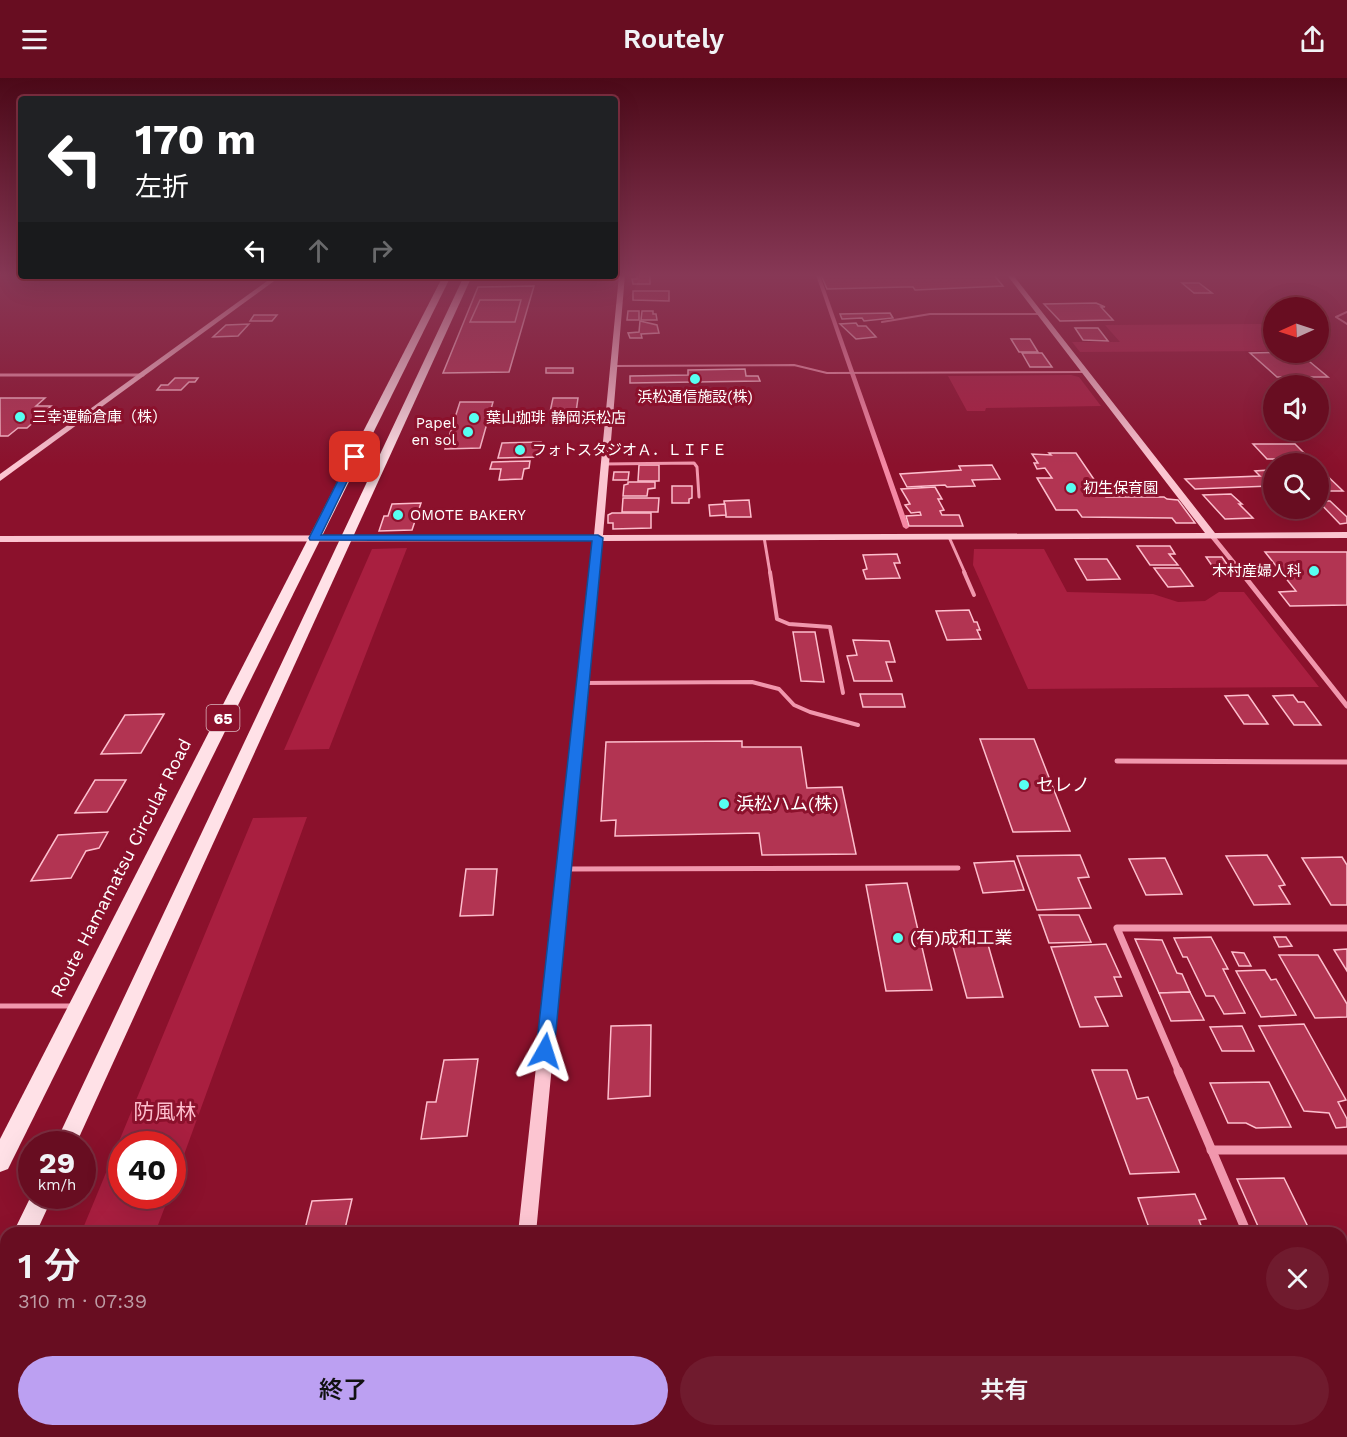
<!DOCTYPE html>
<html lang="ja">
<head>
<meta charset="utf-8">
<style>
  body { margin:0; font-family:"Work Sans","Noto Sans JP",sans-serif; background:#701b2e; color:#f1f3f6; height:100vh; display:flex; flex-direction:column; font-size:22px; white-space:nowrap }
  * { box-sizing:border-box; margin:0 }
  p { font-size:20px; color:#bd9ca5 }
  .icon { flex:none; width:33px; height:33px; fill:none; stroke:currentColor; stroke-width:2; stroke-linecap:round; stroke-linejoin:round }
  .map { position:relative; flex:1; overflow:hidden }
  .panel { position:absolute; left:0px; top:1149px; width:1347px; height:210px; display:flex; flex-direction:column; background:#680d21; border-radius:18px 18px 0 0; box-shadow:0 6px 24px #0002,0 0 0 2px #7b2d3f }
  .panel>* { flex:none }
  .hud { position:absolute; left:18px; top:18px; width:600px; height:183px; border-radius:6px; box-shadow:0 6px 24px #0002,0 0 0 2px #7b2d3f; background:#202124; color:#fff; overflow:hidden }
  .needle { width:39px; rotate:267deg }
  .tools { position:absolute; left:1263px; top:219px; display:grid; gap:12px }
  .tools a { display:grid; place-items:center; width:66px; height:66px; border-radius:50%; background:#680d21; box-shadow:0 6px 24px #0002,0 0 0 2px #7b2d3f; font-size:30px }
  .speed { position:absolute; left:18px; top:1053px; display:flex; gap:12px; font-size:30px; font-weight:700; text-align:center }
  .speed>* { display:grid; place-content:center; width:78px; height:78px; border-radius:50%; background:#680d21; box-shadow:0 6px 24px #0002,0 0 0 2px #7b2d3f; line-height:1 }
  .speed small { font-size:15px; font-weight:400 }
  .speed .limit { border:9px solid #d22; background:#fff; color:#111 }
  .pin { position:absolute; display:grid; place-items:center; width:51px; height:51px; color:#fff; margin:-26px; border-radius:12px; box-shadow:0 3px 9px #0006 }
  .me { position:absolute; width:66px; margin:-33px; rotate:6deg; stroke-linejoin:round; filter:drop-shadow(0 0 4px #0008) }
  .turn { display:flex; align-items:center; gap:21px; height:126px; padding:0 18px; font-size:27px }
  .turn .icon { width:78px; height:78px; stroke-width:2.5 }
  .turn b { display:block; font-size:42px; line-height:51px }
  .lanes { display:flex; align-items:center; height:57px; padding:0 18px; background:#0003; justify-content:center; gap:30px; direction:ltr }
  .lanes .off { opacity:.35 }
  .round { display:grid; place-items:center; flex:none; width:63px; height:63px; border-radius:32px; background:#701b2e }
  .summary { display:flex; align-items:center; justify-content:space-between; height:102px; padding:0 18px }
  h1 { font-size:36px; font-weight:600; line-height:45px }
  .primary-button { display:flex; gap:12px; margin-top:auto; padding:12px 18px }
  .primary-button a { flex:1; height:69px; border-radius:36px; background:#bca0f2; color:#111; font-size:24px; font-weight:600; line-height:69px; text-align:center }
  .primary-button a+a { background:#701b2e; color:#f1f3f6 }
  header { display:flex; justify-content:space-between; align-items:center; height:78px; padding:0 18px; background:#680d21; font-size:27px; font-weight:600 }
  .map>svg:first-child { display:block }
  .green { fill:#a91f40 }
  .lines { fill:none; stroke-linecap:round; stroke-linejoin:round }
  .stream { fill:#f588a4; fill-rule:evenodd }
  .building { fill:#b23452; stroke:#fdbecd; stroke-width:1.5 }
  .lane-far3 { stroke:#f197ad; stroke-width:2 }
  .lane-far2 { stroke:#f197ad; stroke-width:3 }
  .lane-far1 { stroke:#f197ad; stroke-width:4 }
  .lane { stroke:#f197ad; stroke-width:5 }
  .street-far4 { stroke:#f197ad; stroke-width:3 }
  .street-far3 { stroke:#f197ad; stroke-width:4.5 }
  .street-far2 { stroke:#f197ad; stroke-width:5 }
  .street-far1 { stroke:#f197ad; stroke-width:7 }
  .street { stroke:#f197ad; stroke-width:9 }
  .secondary { fill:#fcc5d1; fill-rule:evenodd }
  .primary { fill:#ffe1e7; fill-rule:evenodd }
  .route { fill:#1a73e8; stroke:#114b97; stroke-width:1.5 }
  .poi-dot { fill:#57fff2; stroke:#8b112c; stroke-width:2 }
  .labels { text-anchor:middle; stroke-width:6; stroke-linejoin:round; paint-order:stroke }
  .far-poi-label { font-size:15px; fill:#fff; stroke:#8b112c; text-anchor:start }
  .shield { fill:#8b112c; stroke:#dcb8c0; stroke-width:1.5 }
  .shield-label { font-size:16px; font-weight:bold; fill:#fff }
  .poi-label { font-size:18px; fill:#fff; stroke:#8b112c; text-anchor:start }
  .street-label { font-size:18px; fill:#fff; stroke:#8b112c }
  .near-park-label { font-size:21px; fill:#fdbecd; stroke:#8b112c }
</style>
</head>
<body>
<header><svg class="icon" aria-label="menu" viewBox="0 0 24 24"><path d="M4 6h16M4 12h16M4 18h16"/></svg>Routely<svg class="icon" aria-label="share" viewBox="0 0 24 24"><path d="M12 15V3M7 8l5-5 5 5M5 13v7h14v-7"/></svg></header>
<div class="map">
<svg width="1347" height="1359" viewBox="0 0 1347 1359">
  <rect width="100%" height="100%" fill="#8b112c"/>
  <g class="green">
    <polygon points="1261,246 1273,256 1273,273 1080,274 1072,264 1120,264 1105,247"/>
    <polygon points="1071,297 1079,299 1101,328 986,330 985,333 967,333 948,298"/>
    <polygon points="407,470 329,671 284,672 372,471"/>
    <polygon points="974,471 1044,471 1067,514 1153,516 1178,524 1205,523 1219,514 1244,514 1319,609 1028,611 973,487"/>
    <polygon points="307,739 173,1107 172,1066 122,1066 122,1118 169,1118 155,1155 81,1155 253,740"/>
    <polygon points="6,1335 6,1353 83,1353 81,1359 0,1359 0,1349"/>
  </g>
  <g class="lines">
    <polygon class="stream" points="816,197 820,197 909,449 908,450 906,451 903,449"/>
  </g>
  <g class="building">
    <polygon points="637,197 650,197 650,206 633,206 632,201 637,201"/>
    <polygon points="821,197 994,197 1003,208 915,212 913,209 905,209 827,211"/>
    <polygon points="1182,205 1199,205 1212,215 1194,215"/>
    <polygon points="534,208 509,294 443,295 478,209"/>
    <polygon points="633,213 669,213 669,223 633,222"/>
    <polygon points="480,222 521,222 515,244 470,244"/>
    <polygon points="1096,225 1105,229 1101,229 1113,242 1060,243 1044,226"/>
    <polygon points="628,233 639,233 639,242 627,242"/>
    <polygon points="642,233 653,233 653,236 656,236 657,242 641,242"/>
    <polygon points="890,235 893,240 864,243 862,240 842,241 840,236"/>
    <polygon points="254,237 277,237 272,243 250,243"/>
    <polygon points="640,243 657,247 659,255 641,256 642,260 630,260 628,255 639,254"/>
    <polygon points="856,245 858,248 866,248 876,259 856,261 840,246"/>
    <polygon points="249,246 238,258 213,259 226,247"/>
    <polygon points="1075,250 1098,250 1108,263 1083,262"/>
    <polygon points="1011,261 1030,261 1038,274 1019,274"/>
    <polygon points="1298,274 1328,299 1277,299 1250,275"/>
    <polygon points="1022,275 1042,275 1052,289 1030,289"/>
    <rect x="546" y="290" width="27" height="5"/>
    <polygon points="745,291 746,298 758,298 760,303 630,305 630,298 688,297 688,292"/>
    <polygon points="175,300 198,300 195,304 189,304 181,312 157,312 161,307 168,307"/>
    <polygon points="0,320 45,320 36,328 51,328 27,350 18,350 8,358 0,358"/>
    <polygon points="553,320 578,320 576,334 550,334"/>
    <polygon points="460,324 493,324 480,370 445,371"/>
    <polygon points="541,364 539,379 498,380 502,365"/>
    <polygon points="1253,366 1295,366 1315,386 1282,386 1277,381 1267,381"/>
    <polygon points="1049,375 1076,375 1106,419 1164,419 1167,421 1178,422 1195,445 1176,445 1172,440 1082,439 1077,432 1056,432 1037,400 1052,400 1045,390 1037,391 1034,385 1038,385 1032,376 1051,377"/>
    <polygon points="530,383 529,390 524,391 522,401 499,402 501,391 490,391 492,384"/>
    <polygon points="639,387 659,387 659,403 638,403"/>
    <polygon points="992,387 1000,401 972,402 975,408 947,409 945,407 907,409 900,396 961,392 959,388"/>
    <polygon points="1318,389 1343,413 1318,413"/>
    <polygon points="1269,392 1274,397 1274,411 1270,408 1195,411 1185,401 1260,398 1255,393"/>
    <polygon points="614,394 629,394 628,402 613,402"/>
    <polygon points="628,404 655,404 655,410 648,411 647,418 623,418 624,407 628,406"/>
    <polygon points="672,408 692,408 692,420 689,421 689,425 672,425"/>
    <polygon points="935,409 942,421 938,421 944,432 940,433 942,437 959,437 963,448 909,448 906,438 921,437 920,434 911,435 905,427 910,426 901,411"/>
    <polygon points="1231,416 1242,426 1239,426 1253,440 1225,441 1203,417"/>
    <polygon points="623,420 659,420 658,434 622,434"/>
    <polygon points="749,422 751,439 726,439 724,423"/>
    <polygon points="1318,423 1330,423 1347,439 1347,445 1340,446"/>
    <polygon points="421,425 412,452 379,453 384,438 388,438 392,426"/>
    <polygon points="725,426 726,437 710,438 709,427"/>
    <polygon points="612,435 651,435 651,450 613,451 613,445 608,445 608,437"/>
    <polygon points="1137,468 1170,468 1175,476 1169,476 1178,487 1150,487"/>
    <polygon points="1265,474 1347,474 1347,527 1290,528 1279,514 1296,513"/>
    <polygon points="897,476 900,485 894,485 900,500 866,501 863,492 867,491 863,477"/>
    <polygon points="1206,479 1222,479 1233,495 1217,495"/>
    <polygon points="1075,481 1107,481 1120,501 1087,502"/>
    <polygon points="1154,490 1180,490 1193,508 1168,509"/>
    <polygon points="969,532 974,544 977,544 980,552 977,552 981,561 947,562 936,533"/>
    <polygon points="793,554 815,554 824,604 801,603"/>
    <polygon points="853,562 889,563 895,584 886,584 892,603 854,603 847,578 857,577"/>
    <polygon points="860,616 902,616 905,629 863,629"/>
    <polygon points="1248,617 1268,646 1244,646 1225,618"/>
    <polygon points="1293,617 1298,624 1304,624 1321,647 1294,647 1273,618"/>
    <polygon points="164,636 141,675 101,676 125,637"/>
    <polygon points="980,661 1034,661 1070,753 1013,754"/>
    <polygon points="742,663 742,669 801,669 807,710 842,709 856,776 762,777 759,755 615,758 616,742 601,743 606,664"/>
    <polygon points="95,702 126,702 107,734 75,735"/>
    <polygon points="108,754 99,770 86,773 71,800 31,803 58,757"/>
    <polygon points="1080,777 1089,799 1078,800 1091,830 1037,832 1017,778"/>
    <polygon points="1267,777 1285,807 1279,808 1290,826 1254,827 1226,778"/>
    <polygon points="1342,779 1347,787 1347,827 1331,827 1302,780"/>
    <polygon points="1165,780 1182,816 1146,817 1129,781"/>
    <polygon points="1014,783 1024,812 983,815 974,785"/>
    <polygon points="466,791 497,791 493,837 460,838"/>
    <polygon points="907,805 932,912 886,913 866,807"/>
    <polygon points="1039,837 1079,837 1091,864 1049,865"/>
    <polygon points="1211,859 1228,891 1223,891 1245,935 1224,936 1214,918 1206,918 1187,879 1183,879 1174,860"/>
    <polygon points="1274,859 1286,859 1292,868 1279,869"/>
    <polygon points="1135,861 1162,862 1177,895 1182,896 1190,914 1159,915"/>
    <polygon points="987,863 1003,919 967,920 952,865"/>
    <polygon points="1106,866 1121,899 1114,899 1122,918 1095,919 1108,948 1080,949 1051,869"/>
    <polygon points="1347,871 1347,893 1334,872"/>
    <polygon points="1232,874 1244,875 1251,888 1239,888"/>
    <polygon points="1279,877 1318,877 1347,926 1347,939 1315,940"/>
    <polygon points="1265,892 1271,902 1276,901 1296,937 1261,939 1236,893"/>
    <polygon points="1190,914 1204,942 1171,943 1159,915"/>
    <polygon points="1304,946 1346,1022 1338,1024 1347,1041 1347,1049 1336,1050 1329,1035 1304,1033 1259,948"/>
    <polygon points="651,947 650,1018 608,1021 611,948"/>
    <polygon points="1242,948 1254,973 1222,973 1210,949"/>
    <polygon points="478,981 467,1058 421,1061 427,1024 436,1024 444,982"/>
    <polygon points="1092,992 1127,992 1137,1021 1148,1019 1179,1094 1130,1096"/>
    <polygon points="1269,1004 1291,1049 1256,1050 1246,1045 1228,1045 1210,1005"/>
    <polygon points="1284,1100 1311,1155 1261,1155 1237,1101"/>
    <polygon points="1195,1116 1206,1141 1199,1142 1204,1155 1151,1155 1138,1120"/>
    <polygon points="352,1121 344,1155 304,1155 312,1123"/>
    <rect x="1341" y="1221" width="6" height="51"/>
    <polygon points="545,1353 609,1353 590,1356 590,1359 545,1359"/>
    <polygon points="1216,1353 1258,1353 1260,1359 1218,1359"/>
  </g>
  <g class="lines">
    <g class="lane-far3">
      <polyline points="1347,234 1336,239 1347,246"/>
      <polyline points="882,244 930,236 1040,236"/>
      <polyline points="614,288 794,287 827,295 1085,294"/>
    </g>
    <g class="lane-far2">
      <polyline points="604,386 694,385 697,389 699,419"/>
      <polyline points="764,459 770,495"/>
      <polyline points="949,459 965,495"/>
    </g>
    <g class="lane-far1">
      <polyline points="770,494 777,541 789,546 830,549 843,615"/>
      <polyline points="964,494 974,517"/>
      <polyline points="583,605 752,604 779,611 794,627 810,634 858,647"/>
    </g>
    <g class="lane">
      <polyline points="567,791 958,790"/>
      <polyline points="0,928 72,928"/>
    </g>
    <polyline class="street-far4" points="0,297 143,297"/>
    <polyline class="street-far3" points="1212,458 1242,495"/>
    <g class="street-far2">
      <polyline points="1241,494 1347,628"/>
      <polyline points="1117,683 1347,684"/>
    </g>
    <polyline class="street-far1" points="1179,995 1117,850 1347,850"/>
    <g class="street">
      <polyline points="1178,993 1247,1155"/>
      <polyline points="1211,1072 1347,1072"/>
      <polyline points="1330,1353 1333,1359"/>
    </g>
    <g class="secondary">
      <polygon points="619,197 625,197 603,457 1205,455 1007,197 1013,197 1215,455 1347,454 1347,460 602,463 536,1155 518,1155 593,463 0,464 0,458 594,457"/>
      <polygon points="274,198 281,198 0,403 0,396"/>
      <polygon points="497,1353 517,1353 516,1359 496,1359"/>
    </g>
    <g class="primary">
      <polygon points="443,198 451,198 8,1091 0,1094 0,1061"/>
      <polygon points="464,198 472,198 76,1066 55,1066"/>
      <polygon points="32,1116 32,1118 53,1118 36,1155 13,1155"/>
      <polygon points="6,1182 6,1216 0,1219 0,1185"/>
    </g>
  </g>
  <linearGradient id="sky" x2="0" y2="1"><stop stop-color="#4c0918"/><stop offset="0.51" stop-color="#873856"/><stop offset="1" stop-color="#873856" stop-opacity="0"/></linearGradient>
  <rect width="1347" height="387" fill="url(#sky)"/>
  <polygon class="route" points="355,376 359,379 321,457 598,457 603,460 554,973 552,979 545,982 539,979 536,973 592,463 310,462 309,460 350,379"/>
  <g class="poi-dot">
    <circle cx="695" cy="301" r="6"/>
    <circle cx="20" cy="339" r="6"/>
    <circle cx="474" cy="340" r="6"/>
    <circle cx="468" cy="354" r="6"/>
    <circle cx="520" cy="372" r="6"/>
    <circle cx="1071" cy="410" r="6"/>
    <circle cx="398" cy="437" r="6"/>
    <circle cx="1314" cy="493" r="6"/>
    <circle cx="1024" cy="707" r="6"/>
    <circle cx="724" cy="726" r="6"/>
    <circle cx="898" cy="860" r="6"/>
  </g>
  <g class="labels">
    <g class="far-poi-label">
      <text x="695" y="324" text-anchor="middle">浜松通信施設(株)</text>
      <text x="32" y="344">三幸運輸倉庫（株）</text>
      <text x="486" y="345">葉山珈琲 静岡浜松店</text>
      <text x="456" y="350" text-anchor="end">Papel<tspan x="456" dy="17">en sol</tspan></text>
      <text x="532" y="377">フォトスタジオＡ．ＬＩＦＥ</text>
      <text x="1083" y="415">初生保育園</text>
      <text x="410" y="442">OMOTE BAKERY</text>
      <text x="1302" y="498" text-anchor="end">木村産婦人科</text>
    </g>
    <rect class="shield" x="206.5" y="627" width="33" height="26" rx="4.5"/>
    <g class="shield-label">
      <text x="223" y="646">65</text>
    </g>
    <g class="poi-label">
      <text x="1036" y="713">セレノ</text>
      <text x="736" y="732">浜松ハム(株)</text>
      <text x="910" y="866">(有)成和工業</text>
    </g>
    <g class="street-label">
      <text transform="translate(121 790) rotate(-63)" y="6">Route Hamamatsu Circular Road</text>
    </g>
    <g class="near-park-label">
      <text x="165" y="1041">防風林</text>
    </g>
  </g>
</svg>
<div class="tools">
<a><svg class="needle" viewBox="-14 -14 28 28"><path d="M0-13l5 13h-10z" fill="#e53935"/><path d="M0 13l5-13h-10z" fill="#bd9ca5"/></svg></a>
<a><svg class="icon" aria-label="sound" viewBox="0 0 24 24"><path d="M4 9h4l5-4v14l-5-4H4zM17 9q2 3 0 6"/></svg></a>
<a><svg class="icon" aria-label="search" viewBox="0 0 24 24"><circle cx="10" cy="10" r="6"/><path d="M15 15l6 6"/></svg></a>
</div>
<div class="speed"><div>29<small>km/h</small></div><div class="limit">40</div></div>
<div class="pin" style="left:355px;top:379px;background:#d93025"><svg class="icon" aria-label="arrive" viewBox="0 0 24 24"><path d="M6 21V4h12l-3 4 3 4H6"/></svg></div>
<svg class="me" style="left:545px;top:973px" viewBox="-20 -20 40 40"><path d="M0-17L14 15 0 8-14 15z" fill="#1a73e8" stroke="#fff" stroke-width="4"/></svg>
<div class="hud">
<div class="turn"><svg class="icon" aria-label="left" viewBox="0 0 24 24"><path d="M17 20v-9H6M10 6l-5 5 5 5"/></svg><div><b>170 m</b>左折</div></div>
<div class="lanes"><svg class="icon" aria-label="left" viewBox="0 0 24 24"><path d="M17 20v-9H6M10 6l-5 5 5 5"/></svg><svg class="icon off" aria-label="ahead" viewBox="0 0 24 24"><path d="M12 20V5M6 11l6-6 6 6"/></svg><svg class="icon off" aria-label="right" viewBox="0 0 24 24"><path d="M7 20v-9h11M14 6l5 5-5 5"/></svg></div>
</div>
<section class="panel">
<div class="summary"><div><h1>1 分</h1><p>310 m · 07:39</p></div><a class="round"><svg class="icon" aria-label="close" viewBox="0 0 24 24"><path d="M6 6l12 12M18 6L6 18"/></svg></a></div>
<div class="primary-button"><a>終了</a><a>共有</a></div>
</section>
</div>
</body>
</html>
